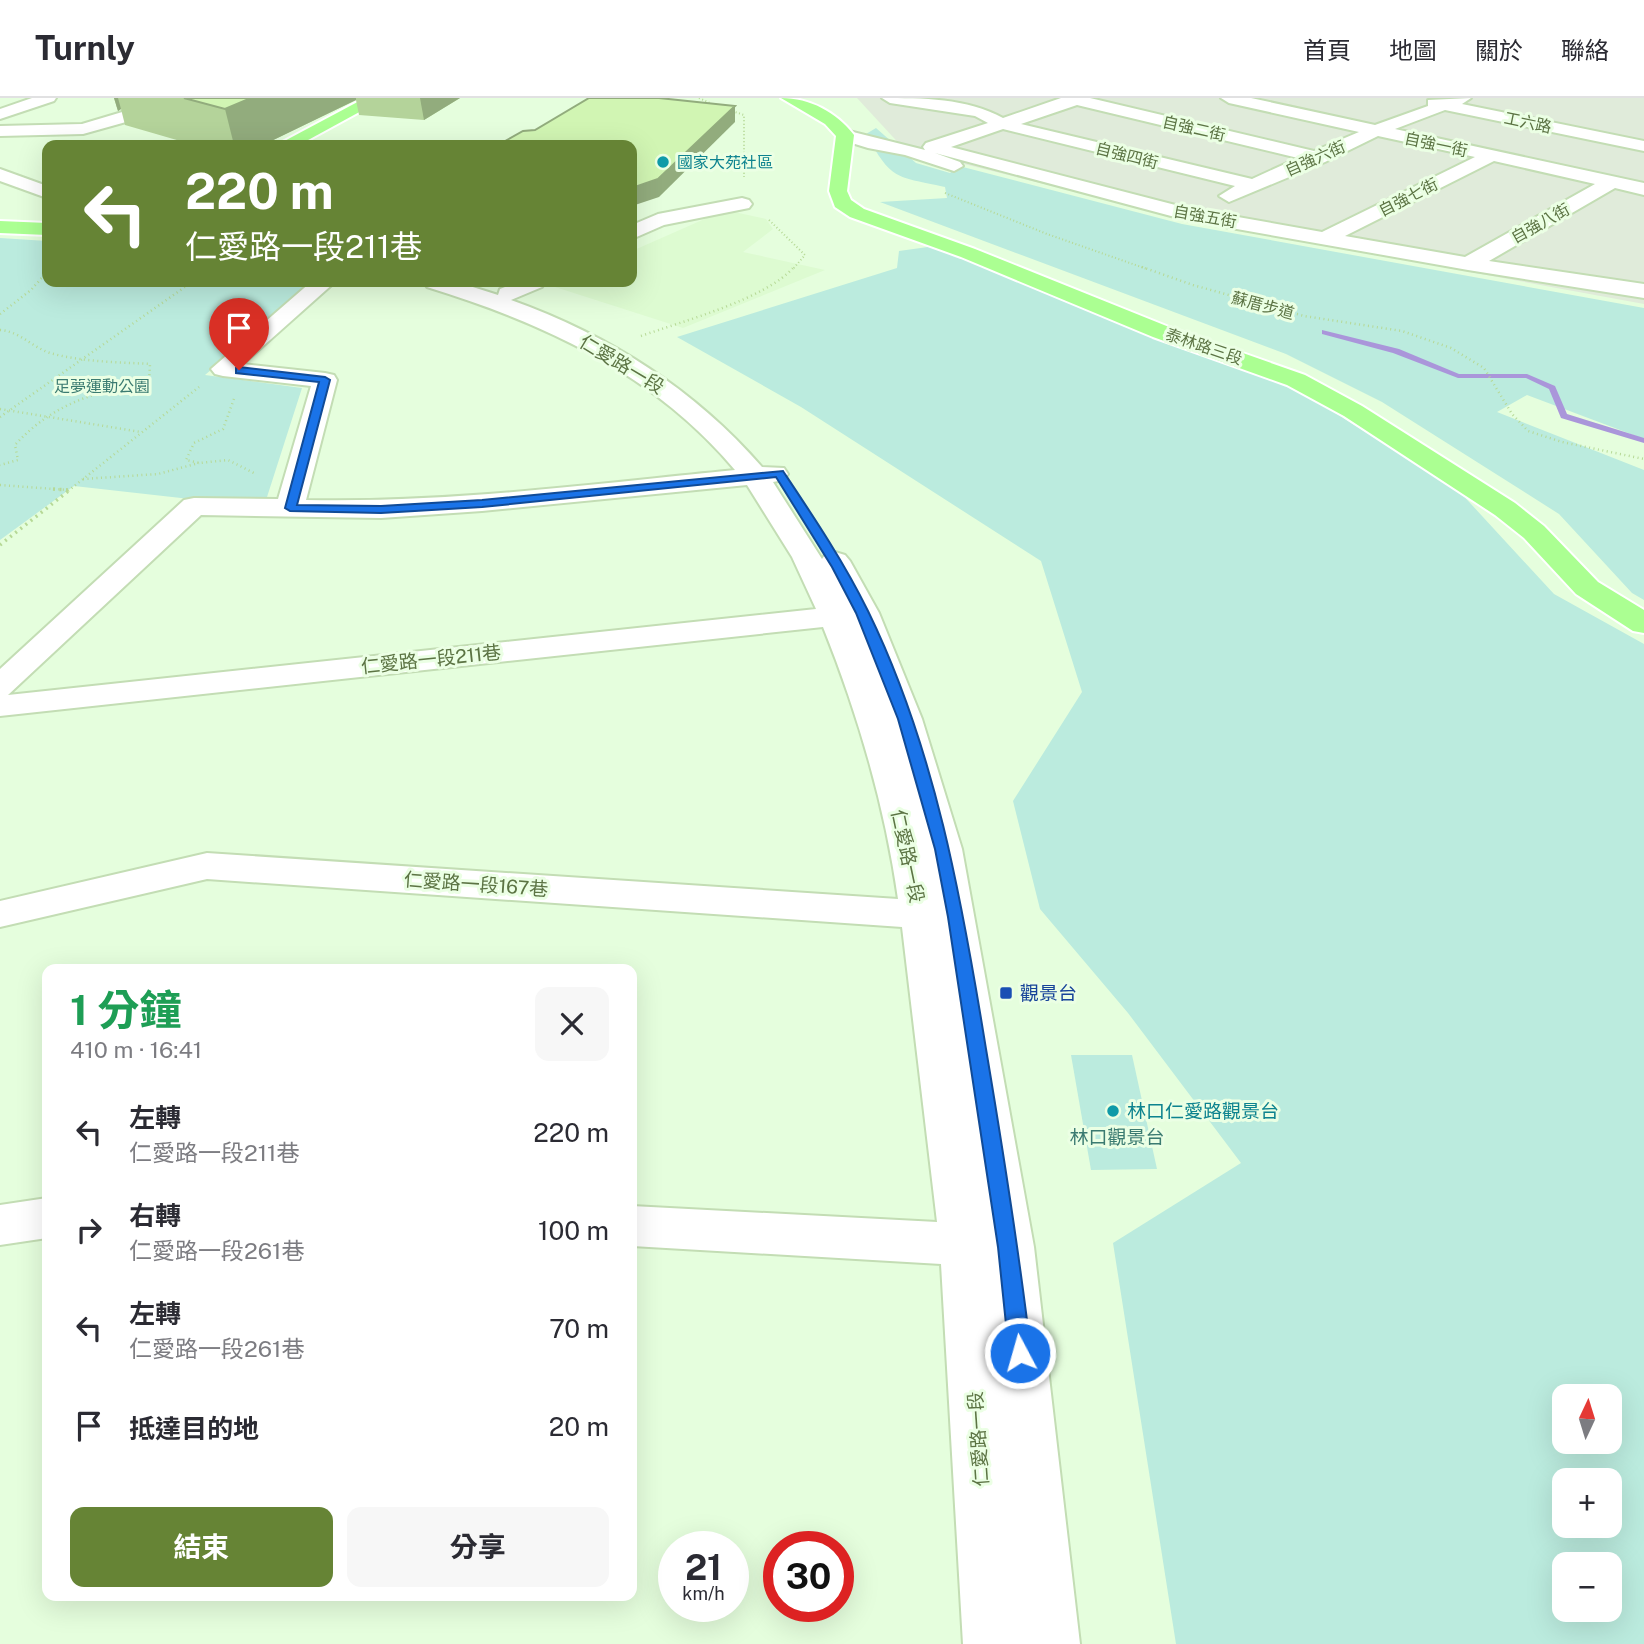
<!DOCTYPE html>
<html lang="zh-TW">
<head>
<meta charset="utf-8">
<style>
  body { margin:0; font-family:"Public Sans","Noto Sans TC",sans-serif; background:#f7f7f7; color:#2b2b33; height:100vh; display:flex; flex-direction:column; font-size:26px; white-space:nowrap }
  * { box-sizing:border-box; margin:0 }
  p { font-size:23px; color:#7c7c81 }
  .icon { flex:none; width:38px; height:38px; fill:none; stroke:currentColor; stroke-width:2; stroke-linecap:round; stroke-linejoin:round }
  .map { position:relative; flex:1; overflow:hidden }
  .details { position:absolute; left:42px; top:866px; width:595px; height:637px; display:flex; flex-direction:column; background:#fff; border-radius:14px; box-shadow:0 7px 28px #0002 }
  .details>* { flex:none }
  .guide { position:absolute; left:42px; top:42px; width:595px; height:147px; border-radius:14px; box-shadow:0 7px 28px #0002; background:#668435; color:#fff; overflow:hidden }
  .needle { width:46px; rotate:4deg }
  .controls { position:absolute; left:1552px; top:1286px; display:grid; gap:14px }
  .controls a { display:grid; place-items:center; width:70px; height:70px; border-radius:14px; background:#fff; box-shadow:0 7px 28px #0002; font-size:35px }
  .speed { position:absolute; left:658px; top:1433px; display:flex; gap:14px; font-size:35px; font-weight:700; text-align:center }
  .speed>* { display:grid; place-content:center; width:91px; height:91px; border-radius:50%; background:#fff; box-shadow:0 7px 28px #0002; line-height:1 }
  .speed small { font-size:18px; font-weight:400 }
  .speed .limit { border:10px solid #d22; background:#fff; color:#111 }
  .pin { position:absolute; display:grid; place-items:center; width:60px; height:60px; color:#fff; margin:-72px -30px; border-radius:50% 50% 50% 0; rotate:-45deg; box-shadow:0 0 7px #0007 }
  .pin .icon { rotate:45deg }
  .me { position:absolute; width:77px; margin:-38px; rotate:354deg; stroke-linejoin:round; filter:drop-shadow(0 0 5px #0008) }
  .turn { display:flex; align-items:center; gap:24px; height:147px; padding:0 28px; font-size:32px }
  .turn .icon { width:91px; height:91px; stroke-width:2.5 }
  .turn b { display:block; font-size:49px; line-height:60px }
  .round { display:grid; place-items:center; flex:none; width:74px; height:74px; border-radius:14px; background:#f7f7f7 }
  .headline { display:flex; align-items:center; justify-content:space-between; height:119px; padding:0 28px }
  h1 { font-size:42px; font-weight:700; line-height:52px; color:#1e9e55 }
  .primary-button { display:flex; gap:14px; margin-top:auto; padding:14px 28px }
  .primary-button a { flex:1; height:80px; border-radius:14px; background:#668435; color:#fff; font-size:28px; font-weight:700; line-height:80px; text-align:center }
  .primary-button a+a { background:#f7f7f7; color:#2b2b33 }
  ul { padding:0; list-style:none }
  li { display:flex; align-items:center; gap:21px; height:98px; padding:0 28px }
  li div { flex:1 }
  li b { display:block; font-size:26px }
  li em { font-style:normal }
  header { display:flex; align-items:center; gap:42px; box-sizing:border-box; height:98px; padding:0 35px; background:#fff; border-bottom:2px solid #e1e1e2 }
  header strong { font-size:33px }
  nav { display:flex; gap:38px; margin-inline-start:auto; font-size:24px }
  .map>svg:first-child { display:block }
  .residential { fill:#ddfbd1 }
  .industrial { fill:#e0ebda }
  .green { fill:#bbebde; fill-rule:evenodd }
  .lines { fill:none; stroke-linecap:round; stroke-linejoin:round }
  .stream { fill:#aa96da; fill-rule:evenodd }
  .minor-casing { stroke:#c3ddb4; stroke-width:4 }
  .major-casing { stroke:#fff; stroke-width:4 }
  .path-far2 { stroke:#b6d996; stroke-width:2; stroke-dasharray:1 2.5; stroke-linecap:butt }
  .path-far1 { stroke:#b6d996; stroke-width:2.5; stroke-dasharray:1 3.5; stroke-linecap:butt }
  .path { stroke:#b6d996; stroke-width:3.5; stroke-dasharray:2 4.5; stroke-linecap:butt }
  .minor { fill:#fff; fill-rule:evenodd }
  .major { fill:#abff92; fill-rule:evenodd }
  .wall { fill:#b4d39a }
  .shaded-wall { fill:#92ac7d }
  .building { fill:#d1f5b3; stroke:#92ac7d; stroke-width:2 }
  .route { fill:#1a73e8; stroke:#114b97; stroke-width:2 }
  .culture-dot { fill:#0f9aa8; stroke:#ebffe4; stroke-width:2.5 }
  .transit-dot { fill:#1a4fb4; stroke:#ebffe4; stroke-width:2.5 }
  .labels { text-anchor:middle; stroke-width:6; stroke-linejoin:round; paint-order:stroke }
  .far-street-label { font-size:16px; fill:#5c7444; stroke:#ebffe4 }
  .far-culture-label { font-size:16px; fill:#0d838f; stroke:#ebffe4; text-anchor:start }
  .far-park-label { font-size:16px; fill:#3b7b71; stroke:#ebffe4 }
  .street-label { font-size:19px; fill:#5c7444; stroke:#ebffe4 }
  .transit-label { font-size:19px; fill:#164399; stroke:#ebffe4; text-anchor:start }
  .culture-label { font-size:19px; fill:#0d838f; stroke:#ebffe4; text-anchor:start }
  .park-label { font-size:19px; fill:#3b7b71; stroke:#ebffe4 }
</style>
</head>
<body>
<header>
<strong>Turnly</strong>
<nav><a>首頁</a><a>地圖</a><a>關於</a><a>聯絡</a></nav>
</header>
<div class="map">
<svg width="1644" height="1546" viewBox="0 0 1644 1546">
  <rect width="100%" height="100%" fill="#e5fedd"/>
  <polygon class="residential" points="725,112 766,121 773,131 743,154 825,172 683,230 552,188 562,184 632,184 632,153"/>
  <polygon class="industrial" points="857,0 1644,0 1644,206 1193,123 904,51"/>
  <g class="green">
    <path d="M 876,30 L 916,65 L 950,75 L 959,68 L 1182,126 L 1644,210 L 1644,341 L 1527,297 L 1497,314 L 1644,372 L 1644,502 L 1632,495 L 1559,416 L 1382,304 L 1286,256 L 880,104 L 947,100 L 945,89 C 895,78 892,83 866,36 Z"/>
    <polygon points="0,140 47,143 47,184 314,184 205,277 302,290 267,399 190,401 74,388 0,442"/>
    <path d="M 935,148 L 1283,282 L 1459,393 L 1554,496 L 1644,546 L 1644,1546 L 1176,1546 L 1113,1145 L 1241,1065 L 1128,915 L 1040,811 L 1013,703 L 1082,594 L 1041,463 L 801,309 L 677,239 L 897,170 L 899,153 ZM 1564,1298 L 1610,1298 L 1610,1344 L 1564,1344 ZM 1564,1382 L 1610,1382 L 1610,1428 L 1564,1428 ZM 1564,1466 L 1610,1466 L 1610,1512 L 1564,1512 Z"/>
    <polygon points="1071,957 1132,957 1157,1071 1091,1072"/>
  </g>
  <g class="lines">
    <polygon class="stream" points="1322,232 1399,251 1459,276 1527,276 1555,288 1567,316 1644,340 1644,345 1561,320 1549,291 1526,280 1458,280 1393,255 1322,236"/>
    <g class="minor-casing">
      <g id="minor">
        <polygon points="32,0 56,0 54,3 0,21 0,11"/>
        <polygon points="160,0 181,0 151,17 83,36 0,38 0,28 82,26 139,9"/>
        <path d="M 882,0 C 922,0 967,0 1003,20 L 1061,0 L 1090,0 L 1314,53 L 1359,34 L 1229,5 L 1221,0 L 1251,0 L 1375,27 L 1428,8 L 1428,2 L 1471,0 L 1462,6 L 1644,43 L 1644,53 L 1445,12 L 1395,31 L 1644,85 L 1644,97 L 1615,90 L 1489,163 L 1644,186 L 1644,200 L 1468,172 L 1186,122 L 935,55 L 960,64 L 963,68 L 954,73 L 905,57 L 868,50 L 839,41 L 836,37 L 839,33 L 845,32 L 925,52 L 923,49 L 926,45 L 988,25 L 975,18 L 890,5 ZM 1077,7 L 1298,60 L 1252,81 L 1021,26 ZM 1003,31 L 1235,88 L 1219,98 L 1229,104 L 1325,64 L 1378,38 L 1475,59 L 1322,134 L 1187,110 L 951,49 ZM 1494,63 L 1595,86 L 1465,159 L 1345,138 Z"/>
        <polygon points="0,71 47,88 47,100 0,83"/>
        <polygon points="742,100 749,102 752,106 749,110 664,127 632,141 632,127 658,116"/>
        <path d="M 311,184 L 335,184 L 243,266 L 325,275 L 334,277 L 337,282 L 306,402 C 450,405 592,386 735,372 C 655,276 544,225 427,189 L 424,184 L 457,184 L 498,197 L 500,191 L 517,184 L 545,184 L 542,189 L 511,202 C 609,237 694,291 762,369 L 784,370 L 788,376 L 784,382 L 773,384 L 822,461 L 825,457 L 835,454 L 845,457 L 850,463 L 879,515 L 922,621 L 962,751 L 1034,1149 L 1080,1546 L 963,1546 L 941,1166 L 632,1148 L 632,1108 L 937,1124 L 902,829 L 207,781 L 0,829 L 0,803 L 207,755 L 898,801 C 885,709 858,616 823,529 L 0,618 L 0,571 L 184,402 L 194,400 L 278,401 L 311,288 L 223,278 L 215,276 L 211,271 ZM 747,387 L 792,459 L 816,511 L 8,597 L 201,417 L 381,420 L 482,413 Z"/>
        <polygon points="47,1100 47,1140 0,1147 0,1107"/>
      </g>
    </g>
    <g class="major-casing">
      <g id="major">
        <polygon points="365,0 385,0 299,47 277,47"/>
        <path d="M 781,0 C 810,0 836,14 854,37 L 847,93 L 851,102 L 864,111 L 975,151 L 1169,229 L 1305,277 L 1362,308 L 1515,405 L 1544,428 L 1598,484 L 1644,512 L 1644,535 L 1633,533 L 1576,496 L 1524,440 L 1495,417 L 1344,318 L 1287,287 L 1153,239 L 961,159 L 850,119 L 835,109 L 829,93 L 836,38 L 825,26 Z"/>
        <polygon points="0,123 47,125 47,137 0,135"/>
      </g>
    </g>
    <g class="path-far2">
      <polyline points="699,0 714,7"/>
      <polyline points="729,12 744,17 744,79"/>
      <polyline points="945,95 1047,136 1147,171"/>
      <polyline points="769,122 805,157 793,171"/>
    </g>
    <g class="path-far1">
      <polyline points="1142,169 1193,187 1304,218 1402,233 1451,250 1484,270 1512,316 1528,333 1562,344 1644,361"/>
      <polyline points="0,216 31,192 47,174"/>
      <path d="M 0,232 C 19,233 32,249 50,255 C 82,264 117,264 150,266 L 149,285 C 96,292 51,307 15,347 L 18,362 L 0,367"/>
      <path d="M 641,238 C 683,223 766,201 794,169"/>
      <polyline points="234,301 223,331 194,345 186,362 200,365 228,362 256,376"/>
      <polyline points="0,311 141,334"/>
      <polyline points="0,319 192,184"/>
      <polyline points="83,381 158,376 199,365"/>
      <polyline points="0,387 68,392"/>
      <polyline points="68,393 199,289"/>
    </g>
    <g class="path">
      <polyline points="53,391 68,392"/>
      <polyline points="0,447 71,391"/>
    </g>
    <use href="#minor" class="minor"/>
    <use href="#major" class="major"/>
  </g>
  <polygon class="wall" points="114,0 460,0 424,22 359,17 356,2 263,47 194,47 125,27 121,11 118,13"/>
  <g class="shaded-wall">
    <polygon points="114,0 118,0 121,11 118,13"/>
    <polygon points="251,0 356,0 356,2 263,47 234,47 225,11"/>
    <polygon points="420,0 460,0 424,22"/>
    <polygon points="735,8 735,24 659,99 632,108 632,90"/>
  </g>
  <g class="building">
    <polygon points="184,0 251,0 225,11"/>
    <polygon points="589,0 659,0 735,8 658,81 632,90 632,47 498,47 523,33 535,32"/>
  </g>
  <path class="route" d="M 239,269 L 325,279 L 330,282 L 297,407 L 381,408 L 482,402 L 783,373 C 813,418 844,464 868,513 C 935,650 962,802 986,951 C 1003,1052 1019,1153 1031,1255 L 1028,1262 L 1020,1265 L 1012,1262 L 1009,1255 L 998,1149 L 948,819 L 935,751 L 898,621 L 856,515 L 832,469 L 776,379 L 482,409 L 381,415 L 290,413 L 285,410 L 319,284 L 236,275 L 236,270 Z"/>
  <g class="culture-dot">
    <circle cx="663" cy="64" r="7"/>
    <circle cx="1113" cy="1013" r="7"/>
  </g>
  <rect class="transit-dot" x="999" y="888" width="14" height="14" rx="3.5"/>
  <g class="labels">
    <g class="far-street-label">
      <text transform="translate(1528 24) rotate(12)" y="6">工六路</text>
      <text transform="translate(1194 30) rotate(13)" y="6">自強二街</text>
      <text transform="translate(1436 46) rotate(12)" y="6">自強一街</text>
      <text transform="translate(1127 57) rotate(14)" y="6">自強四街</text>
      <text transform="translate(1315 60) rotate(-24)" y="6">自強六街</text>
      <text transform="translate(1408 99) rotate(-27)" y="6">自強七街</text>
      <text transform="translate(1205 118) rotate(10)" y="6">自強五街</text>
      <text transform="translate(1540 125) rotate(-29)" y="6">自強八街</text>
      <text transform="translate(1263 207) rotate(15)" y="6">蘇厝步道</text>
      <text transform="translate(1204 248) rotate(19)" y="6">泰林路三段</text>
    </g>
    <g class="far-culture-label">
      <text x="677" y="70">國家大苑社區</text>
    </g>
    <g class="far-park-label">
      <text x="102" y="294">足夢運動公園</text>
    </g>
    <g class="street-label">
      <text transform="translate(622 266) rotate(31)" y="7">仁愛路一段</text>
      <text transform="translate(431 561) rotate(-6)" y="7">仁愛路一段211巷</text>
      <text transform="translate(908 758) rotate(78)" y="7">仁愛路一段</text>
      <text transform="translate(476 786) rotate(4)" y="7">仁愛路一段167巷</text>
      <text transform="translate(978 1341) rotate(-94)" y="7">仁愛路一段</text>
    </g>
    <g class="transit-label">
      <text x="1020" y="902">觀景台</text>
    </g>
    <g class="culture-label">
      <text x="1127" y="1020">林口仁愛路觀景台</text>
    </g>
    <g class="park-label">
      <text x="1117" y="1046">林口觀景台</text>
    </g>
  </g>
</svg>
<div class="controls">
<a><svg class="needle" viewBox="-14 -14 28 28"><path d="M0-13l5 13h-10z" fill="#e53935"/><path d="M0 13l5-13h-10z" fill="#7c7c81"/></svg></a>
<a>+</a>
<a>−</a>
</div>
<div class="speed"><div>21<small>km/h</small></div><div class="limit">30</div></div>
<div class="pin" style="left:239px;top:272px;background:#d93025"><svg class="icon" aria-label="arrive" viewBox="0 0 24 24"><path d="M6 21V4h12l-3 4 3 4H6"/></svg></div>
<svg class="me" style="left:1020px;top:1255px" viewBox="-20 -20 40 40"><circle r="17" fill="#1a73e8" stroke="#fff" stroke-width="3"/><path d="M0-11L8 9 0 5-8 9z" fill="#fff"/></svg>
<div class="guide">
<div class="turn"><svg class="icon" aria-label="left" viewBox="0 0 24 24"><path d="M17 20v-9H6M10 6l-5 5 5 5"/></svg><div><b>220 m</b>仁愛路一段211巷</div></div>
</div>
<section class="details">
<div class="headline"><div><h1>1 分鐘</h1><p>410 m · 16:41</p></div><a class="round"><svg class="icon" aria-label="close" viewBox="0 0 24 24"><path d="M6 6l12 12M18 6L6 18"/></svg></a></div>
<ul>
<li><svg class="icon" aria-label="left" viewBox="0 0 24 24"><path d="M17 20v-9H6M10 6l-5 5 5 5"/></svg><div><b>左轉</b><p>仁愛路一段211巷</p></div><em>220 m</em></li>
<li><svg class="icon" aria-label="right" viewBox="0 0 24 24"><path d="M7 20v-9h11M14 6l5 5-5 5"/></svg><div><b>右轉</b><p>仁愛路一段261巷</p></div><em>100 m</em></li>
<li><svg class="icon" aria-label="left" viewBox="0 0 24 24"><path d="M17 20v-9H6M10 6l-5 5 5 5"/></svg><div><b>左轉</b><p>仁愛路一段261巷</p></div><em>70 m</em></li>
<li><svg class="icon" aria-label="arrive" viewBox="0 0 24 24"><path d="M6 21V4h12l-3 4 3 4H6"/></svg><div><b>抵達目的地</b></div><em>20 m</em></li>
</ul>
<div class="primary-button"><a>結束</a><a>分享</a></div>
</section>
</div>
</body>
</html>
